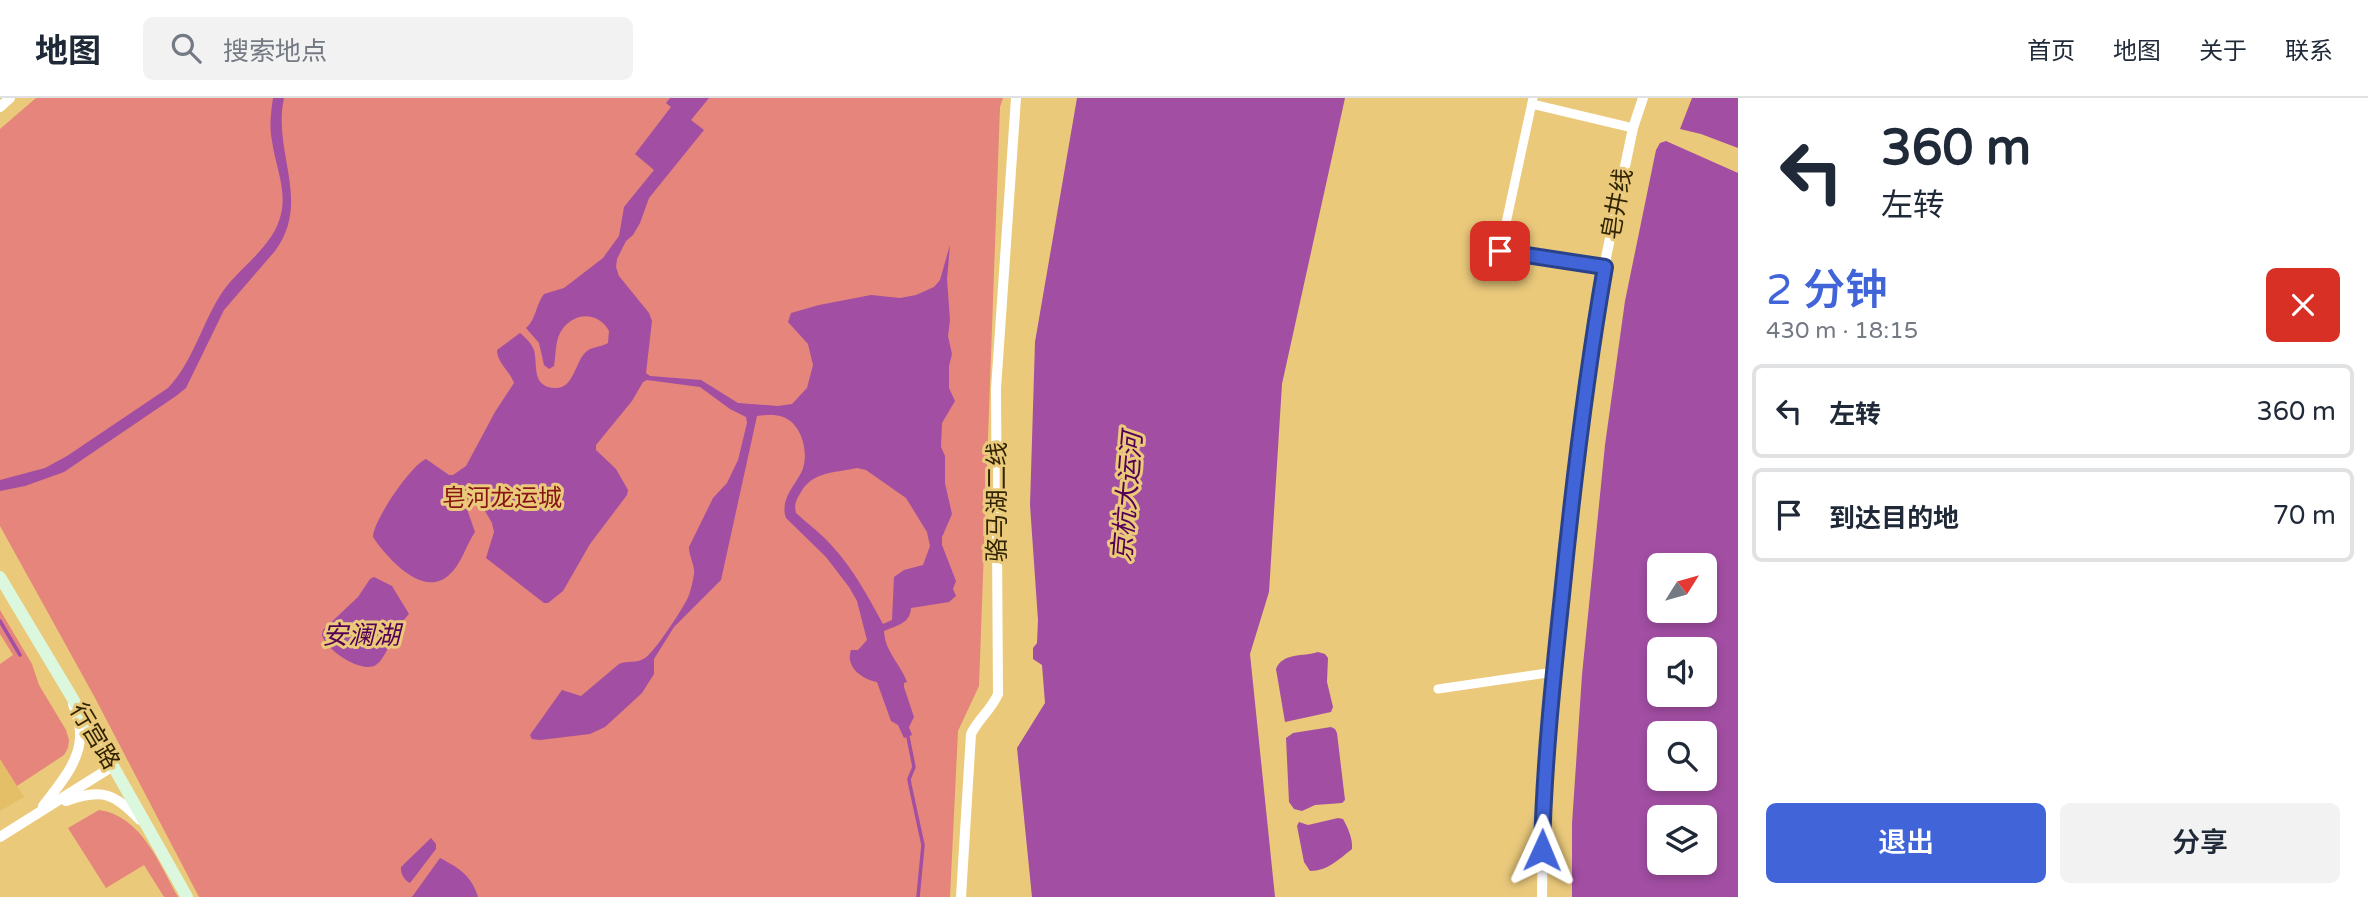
<!DOCTYPE html>
<html lang="zh">
<head>
<meta charset="utf-8">
<style>
  body { margin:0; font-family:"Varela Round","Noto Sans SC",sans-serif; background:#f2f2f3; color:#1f2937; height:100vh; display:flex; flex-direction:column; font-size:26px; white-space:nowrap }
  * { box-sizing:border-box; margin:0 }
  p { font-size:23px; color:#747a83 }
  .icon { flex:none; width:38px; height:38px; fill:none; stroke:currentColor; stroke-width:2; stroke-linecap:round; stroke-linejoin:round }
  .map { position:relative; flex:1; overflow:hidden }
  .panel { display:flex; flex-direction:column; background:#fff; width:630px }
  .panel>* { flex:none }
  .banner { background:#fff; color:#1f2937; overflow:hidden }
  .needle { width:46px; rotate:53deg }
  .fabs { position:absolute; left:1647px; top:455px; display:grid; gap:14px }
  .fabs a { display:grid; place-items:center; width:70px; height:70px; border-radius:10px; background:#fff; box-shadow:0 4px 10px #0003; font-size:35px }
  .pin { position:absolute; display:grid; place-items:center; width:60px; height:60px; color:#fff; margin:-30px; border-radius:14px; box-shadow:0 4px 10px #0006 }
  .me { position:absolute; width:77px; margin:-38px; rotate:1deg; stroke-linejoin:round; filter:drop-shadow(0 0 5px #0008) }
  .turn { display:flex; align-items:center; gap:24px; height:147px; padding:0 28px; font-size:32px }
  .turn .icon { width:91px; height:91px; stroke-width:2.5 }
  .turn b { display:block; font-size:49px; line-height:60px }
  .round { display:grid; place-items:center; flex:none; width:74px; height:74px; border-radius:10px; background:#f2f2f3 }
  .summary { display:flex; align-items:center; justify-content:space-between; height:119px; padding:0 28px }
  h1 { font-size:42px; font-weight:600; line-height:52px; color:#4165d8 }
  .primary-button { display:flex; gap:14px; margin-top:auto; padding:14px 28px }
  .primary-button a { flex:1; height:80px; border-radius:10px; background:#4165d8; color:#fff; font-size:28px; font-weight:600; line-height:80px; text-align:center }
  .primary-button a+a { background:#f2f2f3; color:#1f2937 }
  ul { padding:0; list-style:none }
  li { display:flex; align-items:center; gap:21px; height:94px; margin:0 14px 10px; padding:0 14px; border:4px solid #e0e1e3; border-radius:10px }
  li div { flex:1 }
  li b { display:block; font-size:26px }
  li em { font-style:normal }
  header { display:flex; align-items:center; gap:42px; box-sizing:border-box; height:98px; padding:0 35px; background:#fff; border-bottom:2px solid #e0e1e3 }
  header strong { font-size:33px }
  nav { display:flex; gap:38px; margin-inline-start:auto; font-size:24px }
  .search { width:490px; height:63px; background:#f2f2f3; display:flex; align-items:center; gap:18px; box-sizing:border-box; padding:0 24px; border-radius:10px; color:#747a83; font-size:26px }
  main { display:flex; flex:1; min-height:0 }
  .map>svg:first-child { display:block }
  .built { fill:#e4bf68 }
  .green { fill:#e5857b }
  .water { fill:#a24ea3; fill-rule:evenodd }
  .lines { fill:none; stroke-linecap:round; stroke-linejoin:round }
  .stream { stroke:#a24ea3; stroke-width:3.5 }
  .minor { stroke:#fff; stroke-width:9 }
  .tertiary { stroke:#fff; stroke-width:10 }
  .secondary { stroke:#dbf8df; stroke-width:12 }
  .route-casing { stroke:#2a428c; stroke-width:18 }
  .route { stroke:#4165d8; stroke-width:12 }
  .labels { text-anchor:middle; stroke-width:6; stroke-linejoin:round; paint-order:stroke }
  .street-label { font-size:24px; fill:#312402; stroke:#eac97b }
  .park-label { font-size:24px; fill:#871515; stroke:#eac97b }
  .water-label { font-size:26px; font-style:italic; fill:#550057; stroke:#eac97b }
</style>
</head>
<body>
<header>
<strong>地图</strong>
<div class="search"><svg class="icon" aria-label="search" viewBox="0 0 24 24"><circle cx="10" cy="10" r="6"/><path d="M15 15l6 6"/></svg>搜索地点</div>
<nav><a>首页</a><a>地图</a><a>关于</a><a>联系</a></nav>
</header>
<main>
<div class="map">
<svg width="1738" height="799" viewBox="0 0 1738 799">
  <rect width="100%" height="100%" fill="#eac97b"/>
  <polygon class="built" points="0,661 24,699 0,713"/>
  <g class="green">
    <polygon points="36,0 1003,0 1000,9 979,588 958,633 950,799 199,799 94,598 0,428 0,31"/>
    <polygon points="0,512 32,566 39,587 66,632 69,642 68,650 64,657 17,688 0,661 0,566 13,557 0,536"/>
    <path d="M 99,712 C 142,718 159,766 178,799 L 164,799 L 144,767 L 106,790 L 68,730 Z"/>
  </g>
  <g class="water">
    <path d="M 273,0 L 284,0 C 272,54 312,103 275,153 L 224,212 L 186,290 L 176,298 L 64,374 L 25,388 L 0,393 L 0,382 L 45,370 L 67,358 L 168,290 C 194,263 202,224 223,193 C 241,168 274,148 281,116 C 287,92 275,66 272,43 C 269,28 271,14 273,0 Z"/>
    <path d="M 670,0 L 709,0 L 691,22 L 704,32 L 649,100 L 640,125 L 633,137 L 626,143 L 617,161 L 616,169 L 619,178 L 649,215 L 652,223 L 646,275 L 650,278 L 701,282 L 738,305 L 778,308 L 792,306 L 807,290 L 813,267 L 808,246 L 788,224 L 791,215 L 819,207 L 871,197 L 900,200 L 916,197 L 934,189 L 940,182 L 950,147 L 947,181 L 950,222 L 948,238 L 952,256 L 949,268 L 949,290 L 955,303 L 942,325 L 941,349 L 945,358 L 945,385 L 952,416 L 942,439 L 942,447 L 956,483 L 953,491 L 956,498 L 949,504 L 911,510 C 910,526 897,527 884,533 C 885,554 900,565 907,584 L 904,585 L 904,589 L 914,619 L 909,629 L 912,637 L 904,640 L 898,627 L 891,623 L 877,584 C 862,581 845,569 851,552 L 858,552 L 867,542 L 857,503 L 849,489 L 826,459 L 786,420 C 780,402 793,390 801,375 C 810,358 803,326 783,319 C 776,316 765,317 757,318 L 721,482 L 674,529 L 654,561 L 654,576 L 642,595 L 605,629 L 590,636 L 540,642 L 532,641 L 530,637 L 562,592 L 581,598 L 619,566 C 628,562 636,566 645,560 C 654,555 685,508 689,497 C 691,491 693,483 694,476 C 695,467 689,459 689,449 L 713,400 L 727,385 L 738,362 L 747,325 L 746,319 L 730,311 L 700,289 L 647,282 L 643,284 L 632,303 L 596,347 L 596,352 L 616,371 L 628,392 L 627,397 L 590,446 L 563,493 L 548,505 L 544,505 L 486,460 L 494,434 L 492,425 L 481,406 L 483,399 L 481,395 L 476,395 L 467,405 L 468,414 L 475,434 C 466,447 461,467 449,477 C 423,501 387,460 373,439 C 373,423 411,367 426,361 L 449,377 L 453,377 L 466,368 L 495,314 L 514,285 C 510,273 497,265 497,252 L 520,235 C 526,240 531,245 534,252 C 538,267 531,288 554,290 C 573,292 575,266 584,256 C 590,248 600,250 608,245 L 609,233 C 598,212 571,214 560,235 C 555,245 556,257 554,268 L 549,271 L 544,267 L 539,245 L 526,230 C 536,222 536,206 544,196 L 564,190 L 603,160 L 619,138 L 624,109 L 654,72 L 635,56 L 671,9 L 666,5 ZM 857,370 L 866,372 L 906,400 L 927,434 L 930,448 L 923,467 L 904,472 L 894,479 L 892,522 L 883,526 C 868,499 854,472 833,449 C 822,436 808,426 796,415 C 794,406 796,402 801,394 C 813,373 835,375 857,370 Z"/>
    <polygon points="1077,0 1345,0 1282,286 1269,494 1250,556 1275,799 1032,799 1017,650 1045,605 1042,567 1033,561 1033,550 1037,545 1038,522 1030,407 1035,244"/>
    <polygon points="1692,0 1738,0 1738,50 1701,36 1680,31"/>
    <path d="M 1666,43 L 1738,75 L 1738,799 L 1572,799 L 1572,726 L 1582,577 L 1605,347 L 1625,203 L 1656,52 L 1660,45 ZM 1659,467 L 1704,467 L 1704,513 L 1659,513 ZM 1659,551 L 1704,551 L 1704,597 L 1659,597 ZM 1659,635 L 1704,635 L 1704,681 L 1659,681 ZM 1659,719 L 1704,719 L 1704,765 L 1659,765 Z"/>
    <path d="M 374,479 L 392,488 L 409,516 L 395,532 L 397,534 C 390,543 385,561 376,567 C 361,576 326,552 322,537 L 323,532 L 358,499 L 370,481 Z"/>
    <path d="M 1318,554 L 1325,556 L 1328,560 L 1327,584 L 1333,609 L 1331,614 L 1285,624 L 1276,571 C 1283,554 1303,559 1318,554 Z"/>
    <polygon points="1331,629 1335,631 1337,635 1345,702 1342,705 1315,707 1302,713 1294,711 1289,704 1286,640 1293,635"/>
    <path d="M 1338,720 L 1343,721 C 1348,730 1353,741 1352,751 C 1339,761 1328,773 1310,773 L 1304,764 L 1297,728 L 1299,724 L 1308,727 Z"/>
    <path d="M 431,740 L 436,746 L 436,751 L 410,785 C 405,783 400,775 401,769 Z"/>
    <path d="M 440,760 C 459,770 471,777 478,799 L 412,799 Z"/>
  </g>
  <g class="lines">
    <g class="stream">
      <polyline points="0,523 20,557"/>
      <polyline points="908,639 914,669 909,681 910,687 923,747 918,799"/>
    </g>
    <g class="minor">
      <polyline points="1533,0 1500,153 1604,169"/>
      <polyline points="1532,6 1633,30"/>
      <polyline points="1438,591 1554,574"/>
    </g>
    <g class="tertiary">
      <polyline points="0,9 10,0"/>
      <path d="M 66,703 C 103,690 113,695 140,722"/>
      <path d="M 43,708 C 59,687 82,662 80,634 C 80,625 76,615 73,606"/>
      <polyline points="0,739 113,668"/>
      <path d="M 961,799 L 971,636 C 978,621 992,611 998,596 L 996,291 L 1016,0"/>
      <polyline points="1542,799 1543,710 1554,569 1590,258 1604,169 1633,30 1643,0"/>
    </g>
    <polyline class="secondary" points="0,479 113,668 187,799"/>
  </g>
  <g class="lines">
    <g class="route-casing">
      <path id="route" d="M 1500,153 L 1605,169 C 1586,278 1573,387 1562,497 C 1553,581 1544,667 1542,752"/>
    </g>
    <use href="#route" class="route"/>
  </g>
  <g class="labels">
    <g class="street-label">
      <text transform="translate(1617 106) rotate(-79)" y="8">皂井线</text>
      <text transform="translate(997 404) rotate(-90)" y="8">骆马湖二线</text>
      <text transform="translate(95 638) rotate(59)" y="8">行宫路</text>
    </g>
    <g class="park-label">
      <text x="502" y="408">皂河龙运城</text>
    </g>
    <g class="water-label">
      <text transform="translate(1127 399) rotate(-85)" y="9">京杭大运河</text>
      <text x="361" y="546">安澜湖</text>
    </g>
  </g>
</svg>
<div class="fabs">
<a><svg class="needle" viewBox="-14 -14 28 28"><path d="M0-13l5 13h-10z" fill="#e53935"/><path d="M0 13l5-13h-10z" fill="#747a83"/></svg></a>
<a><svg class="icon" aria-label="sound" viewBox="0 0 24 24"><path d="M4 9h4l5-4v14l-5-4H4zM17 9q2 3 0 6"/></svg></a>
<a><svg class="icon" aria-label="search" viewBox="0 0 24 24"><circle cx="10" cy="10" r="6"/><path d="M15 15l6 6"/></svg></a>
<a><svg class="icon" aria-label="layers" viewBox="0 0 24 24"><path d="M12 4l9 5-9 5-9-5zM3 14l9 5 9-5"/></svg></a>
</div>
<div class="pin" style="left:1500px;top:153px;background:#d93025"><svg class="icon" aria-label="arrive" viewBox="0 0 24 24"><path d="M6 21V4h12l-3 4 3 4H6"/></svg></div>
<svg class="me" style="left:1542px;top:752px" viewBox="-20 -20 40 40"><path d="M0-17L14 15 0 8-14 15z" fill="#4165d8" stroke="#fff" stroke-width="4"/></svg>
</div>
<section class="panel">
<div class="banner">
<div class="turn"><svg class="icon" aria-label="left" viewBox="0 0 24 24"><path d="M17 20v-9H6M10 6l-5 5 5 5"/></svg><div><b>360 m</b>左转</div></div>
</div>
<div class="summary"><div><h1>2 分钟</h1><p>430 m · 18:15</p></div><a class="round" style="background:#d93025;color:#fff"><svg class="icon" aria-label="close" viewBox="0 0 24 24"><path d="M6 6l12 12M18 6L6 18"/></svg></a></div>
<ul>
<li><svg class="icon" aria-label="left" viewBox="0 0 24 24"><path d="M17 20v-9H6M10 6l-5 5 5 5"/></svg><div><b>左转</b></div><em>360 m</em></li>
<li><svg class="icon" aria-label="arrive" viewBox="0 0 24 24"><path d="M6 21V4h12l-3 4 3 4H6"/></svg><div><b>到达目的地</b></div><em>70 m</em></li>
</ul>
<div class="primary-button"><a>退出</a><a>分享</a></div>
</section>
</main>
</body>
</html>
